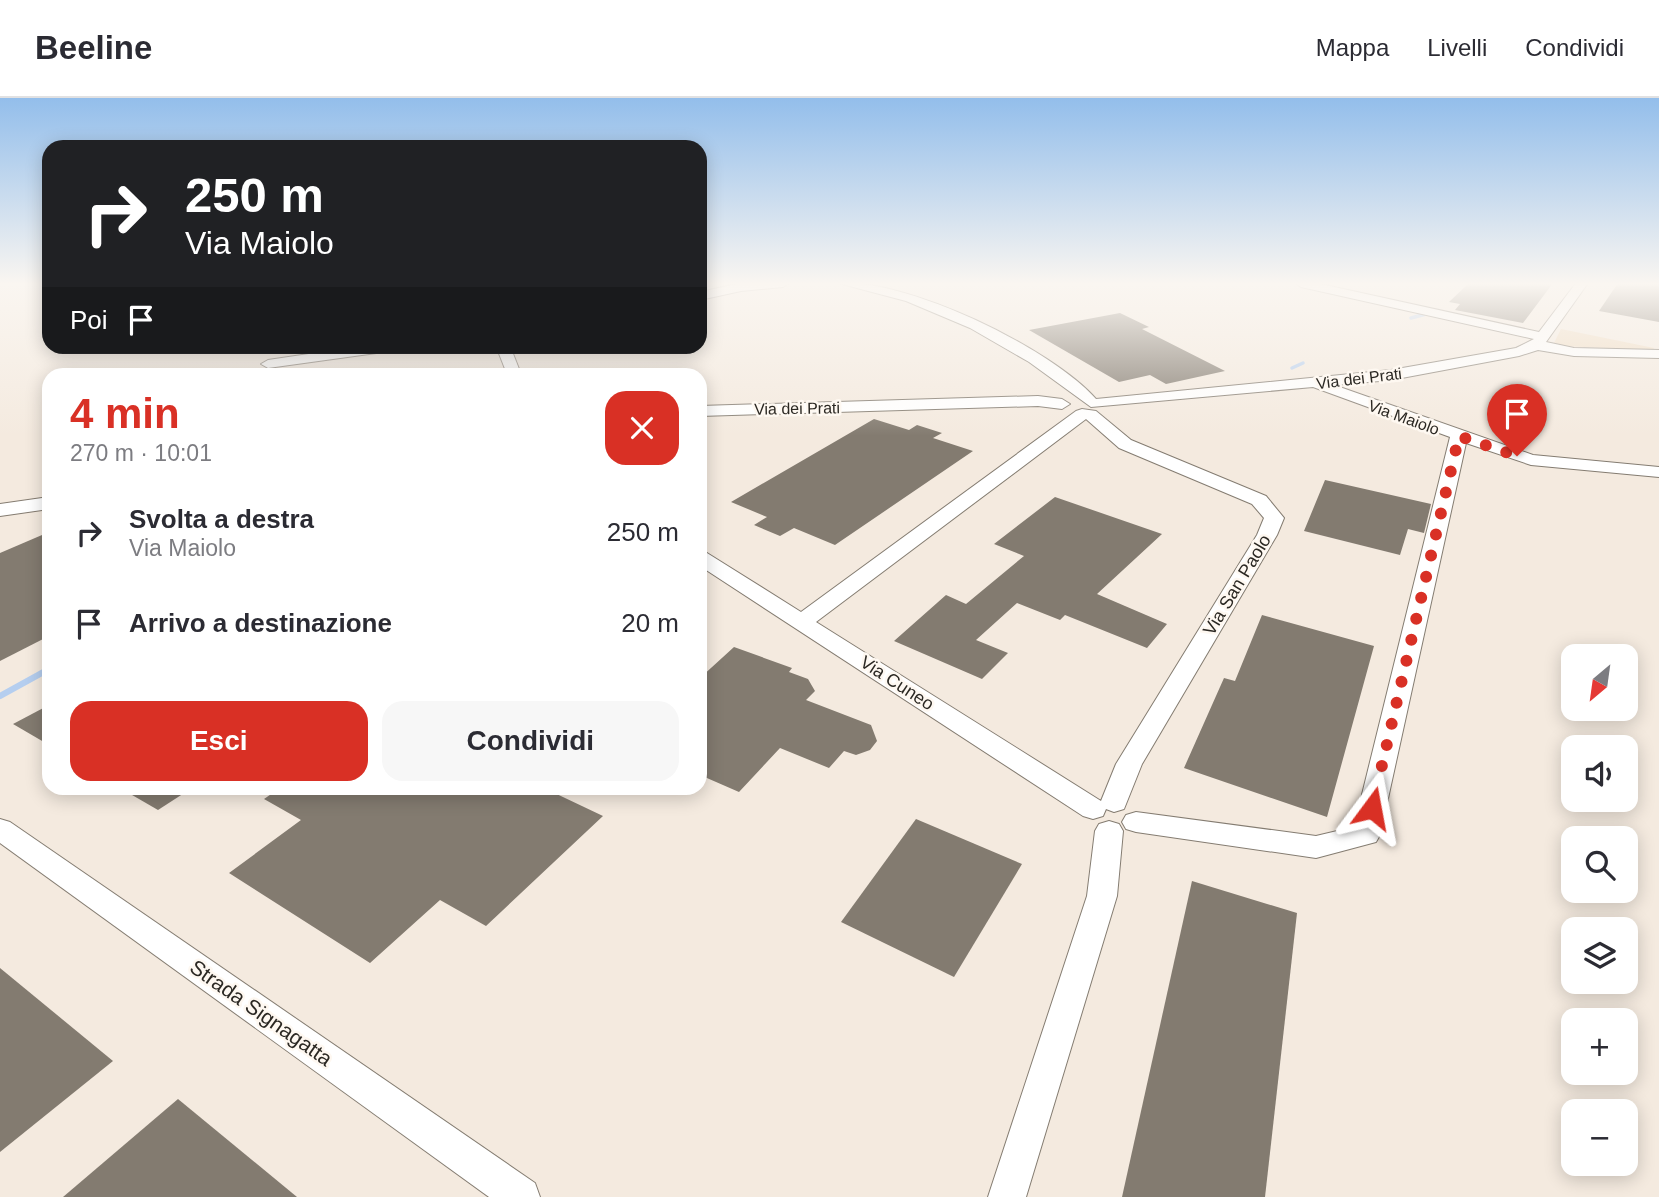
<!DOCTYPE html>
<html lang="it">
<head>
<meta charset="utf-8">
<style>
  body { margin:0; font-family:Arial,sans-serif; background:#f7f7f7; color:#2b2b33; height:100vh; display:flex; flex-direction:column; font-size:26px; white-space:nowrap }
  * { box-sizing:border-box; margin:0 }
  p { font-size:23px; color:#7c7c81 }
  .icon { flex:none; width:38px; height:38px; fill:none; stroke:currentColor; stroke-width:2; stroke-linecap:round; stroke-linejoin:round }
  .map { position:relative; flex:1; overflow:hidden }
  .side { position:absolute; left:42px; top:270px; width:665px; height:427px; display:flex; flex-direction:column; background:#fff; border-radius:21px; box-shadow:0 4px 18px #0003 }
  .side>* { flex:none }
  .guide { position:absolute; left:42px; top:42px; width:665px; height:214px; border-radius:21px; box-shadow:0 4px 18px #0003; background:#202124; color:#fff; overflow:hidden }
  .needle { width:46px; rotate:209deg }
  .tools { position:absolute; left:1561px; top:546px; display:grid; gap:14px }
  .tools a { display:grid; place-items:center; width:77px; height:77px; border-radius:14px; background:#fff; box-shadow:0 4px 18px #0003; font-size:35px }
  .pin { position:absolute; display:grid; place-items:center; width:60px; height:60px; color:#fff; margin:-72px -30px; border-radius:50% 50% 50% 0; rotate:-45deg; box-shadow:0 0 7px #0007 }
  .pin .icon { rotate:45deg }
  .me { position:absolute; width:77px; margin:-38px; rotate:13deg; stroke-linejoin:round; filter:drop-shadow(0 0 5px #0008) }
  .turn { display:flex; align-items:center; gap:24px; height:147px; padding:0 28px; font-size:32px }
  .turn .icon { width:91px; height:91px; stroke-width:2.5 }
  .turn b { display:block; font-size:49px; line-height:60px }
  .then { display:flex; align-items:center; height:66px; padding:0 28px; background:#0003; gap:14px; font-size:26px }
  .round { display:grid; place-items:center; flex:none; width:74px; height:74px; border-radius:21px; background:#f7f7f7 }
  .summary { display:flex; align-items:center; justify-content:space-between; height:119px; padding:0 28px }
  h1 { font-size:42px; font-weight:700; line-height:52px; color:#d93025 }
  .button { display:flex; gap:14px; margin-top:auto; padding:14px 28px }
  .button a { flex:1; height:80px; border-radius:21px; background:#d93025; color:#fff; font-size:28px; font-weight:700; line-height:80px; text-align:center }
  .button a+a { background:#f7f7f7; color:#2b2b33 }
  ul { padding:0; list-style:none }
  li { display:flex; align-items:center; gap:21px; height:91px; padding:0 28px }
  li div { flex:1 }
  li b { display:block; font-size:26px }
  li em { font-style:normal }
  header { display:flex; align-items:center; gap:42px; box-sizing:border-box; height:98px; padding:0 35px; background:#fff; border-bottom:2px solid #e1e1e2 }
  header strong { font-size:33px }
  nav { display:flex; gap:38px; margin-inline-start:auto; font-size:24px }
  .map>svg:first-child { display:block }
  .green { fill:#efdbc1 }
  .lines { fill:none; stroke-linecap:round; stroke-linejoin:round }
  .stream-far1 { stroke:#b5ceef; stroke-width:3.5 }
  .stream { stroke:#b5ceef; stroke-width:6 }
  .building { fill:#837b70 }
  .street-casing { stroke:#847c71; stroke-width:2 }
  .street { fill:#fff; fill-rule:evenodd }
  .route { stroke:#d93025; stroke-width:12; stroke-dasharray:0 21.6 }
  .labels { text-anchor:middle; stroke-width:5; stroke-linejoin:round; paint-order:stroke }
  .far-street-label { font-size:16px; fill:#2b2823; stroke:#fef8f1 }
  .street-label { font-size:18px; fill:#2b2823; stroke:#fef8f1 }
  .near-street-label { font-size:21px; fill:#2b2823; stroke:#fef8f1 }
</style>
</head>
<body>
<header>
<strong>Beeline</strong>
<nav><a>Mappa</a><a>Livelli</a><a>Condividi</a></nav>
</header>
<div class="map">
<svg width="1659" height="1099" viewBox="0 0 1659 1099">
  <rect width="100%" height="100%" fill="#f4eadf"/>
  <polygon class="green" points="1561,231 1654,250 1653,252 1561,248 1554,245"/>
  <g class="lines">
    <g class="stream-far1">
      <polyline points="1411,220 1426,216"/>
      <polyline points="1292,270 1303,265"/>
    </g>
    <polyline class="stream" points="0,598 49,571"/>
  </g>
  <g class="building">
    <polygon points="1469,185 1553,185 1523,225 1455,212 1460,206 1449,204"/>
    <polygon points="1618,185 1659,185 1659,224 1599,213"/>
    <polygon points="1120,215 1149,229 1142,231 1225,273 1166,286 1150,277 1119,284 1029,232"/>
    <polygon points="874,321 909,332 917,327 942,335 933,340 973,353 835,447 794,430 780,438 754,427 767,419 731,404"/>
    <polygon points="1325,382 1431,406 1424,435 1408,431 1400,457 1304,433"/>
    <polygon points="1055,399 1162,436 1097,496 1167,526 1147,550 1065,517 1060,522 1017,505 976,542 1008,555 982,581 894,543 946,497 966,506 1024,458 994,446"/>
    <polygon points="49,434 49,538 0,563 0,455"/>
    <polygon points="1262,517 1374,548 1327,719 1184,670 1224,580 1235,583"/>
    <polygon points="734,549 792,570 789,574 808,581 815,593 806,602 871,627 877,643 870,652 856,657 844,653 829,670 780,650 739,694 700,677 700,580"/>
    <polygon points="49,607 49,647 13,626"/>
    <polygon points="120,690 192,690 158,712"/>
    <polygon points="280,690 544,690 603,718 486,828 440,802 370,865 229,775 301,722 264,701"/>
    <polygon points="916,721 1022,766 954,879 841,824"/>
    <polygon points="1192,783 1297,815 1265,1099 1122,1099"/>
    <polygon points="0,870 113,963 0,1054"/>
    <polygon points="178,1001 297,1099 63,1099"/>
  </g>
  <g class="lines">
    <g class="street-casing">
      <g id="street">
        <polygon points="741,185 789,185 783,189 741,193 700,202 700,194"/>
        <path d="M 838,185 C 906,180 1051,250 1096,301 L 1391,272 L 1516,250 L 1534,241 L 1301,189 L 1295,185 L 1316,185 L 1539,234 L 1576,185 L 1588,185 L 1546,244 L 1574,250 L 1659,252 L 1659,260 L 1574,258 L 1538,252 L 1519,258 L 1391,282 L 1334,287 L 1533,357 L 1659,369 L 1659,379 L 1531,367 L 1466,345 L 1380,737 L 1376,744 L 1316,760 L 1136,734 L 1126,731 L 1122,724 L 1126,717 L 1136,714 L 1316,738 L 1354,729 L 1450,339 L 1313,289 L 1091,309 L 1029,264 L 970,230 L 906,203 Z"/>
        <polygon points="363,248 405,248 398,252 268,270 261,266 268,262"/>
        <polygon points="496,248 510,248 521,276 507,276"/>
        <polygon points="1038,298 1062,301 1070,306 1062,311 1038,308 700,318 700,308"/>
        <path d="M 1082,311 L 1096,313 L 1131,342 L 1266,398 L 1284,420 L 1277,437 L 1142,666 L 1124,711 L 1114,714 L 1106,711 L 1103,718 L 1093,721 L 1083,718 L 700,468 L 700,453 L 707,455 L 801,514 L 1076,313 ZM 1086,321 L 1119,350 L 1252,406 L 1264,420 L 1257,437 L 1116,666 L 1101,703 L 816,524 Z"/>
        <polygon points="49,399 49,411 0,418 0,406"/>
        <polygon points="0,721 10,724 535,1085 540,1099 489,1099 0,745"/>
        <polygon points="1109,723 1119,726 1123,733 1117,798 1026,1099 988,1099 1087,798 1095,733 1099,726"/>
      </g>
    </g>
    <use href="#street" class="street"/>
  </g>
  <linearGradient id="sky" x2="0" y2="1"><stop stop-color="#93beeb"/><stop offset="0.55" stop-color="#faf6f1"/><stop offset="1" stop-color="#faf6f1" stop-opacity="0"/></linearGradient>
  <rect width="1659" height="338" fill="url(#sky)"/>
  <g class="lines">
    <polyline class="route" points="1372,710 1459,338 1517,358"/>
  </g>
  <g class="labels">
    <g class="far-street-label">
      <text transform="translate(1359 280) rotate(-7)" y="6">Via dei Prati</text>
      <text transform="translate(797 310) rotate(-1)" y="6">Via dei Prati</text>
      <text transform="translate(1404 319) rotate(20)" y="6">Via Maiolo</text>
    </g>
    <g class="street-label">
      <text transform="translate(1237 487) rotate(-59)" y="6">Via San Paolo</text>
      <text transform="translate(897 585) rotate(33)" y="6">Via Cuneo</text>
    </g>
    <g class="near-street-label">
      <text transform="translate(261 915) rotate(35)" y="7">Strada Signagatta</text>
    </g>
  </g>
</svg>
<div class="tools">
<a><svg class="needle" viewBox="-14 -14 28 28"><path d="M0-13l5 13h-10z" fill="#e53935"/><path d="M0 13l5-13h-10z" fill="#7c7c81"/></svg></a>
<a><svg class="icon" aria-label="sound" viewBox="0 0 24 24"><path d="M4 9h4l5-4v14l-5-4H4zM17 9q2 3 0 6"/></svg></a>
<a><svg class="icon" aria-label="search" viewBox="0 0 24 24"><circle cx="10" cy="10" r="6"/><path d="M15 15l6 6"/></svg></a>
<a><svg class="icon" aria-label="layers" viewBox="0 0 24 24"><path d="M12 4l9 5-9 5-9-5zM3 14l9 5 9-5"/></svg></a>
<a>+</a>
<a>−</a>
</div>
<div class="pin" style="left:1517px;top:358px;background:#d93025"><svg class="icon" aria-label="arrive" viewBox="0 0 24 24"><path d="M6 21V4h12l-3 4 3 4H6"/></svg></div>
<svg class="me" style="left:1372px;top:710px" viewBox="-20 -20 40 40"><path d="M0-17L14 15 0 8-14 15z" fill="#d93025" stroke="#fff" stroke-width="4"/></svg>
<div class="guide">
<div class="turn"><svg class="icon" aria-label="right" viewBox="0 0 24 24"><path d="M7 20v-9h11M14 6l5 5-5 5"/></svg><div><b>250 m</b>Via Maiolo</div></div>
<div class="then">Poi<svg class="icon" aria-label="arrive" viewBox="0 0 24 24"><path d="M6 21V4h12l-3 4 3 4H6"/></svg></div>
</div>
<section class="side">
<div class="summary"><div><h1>4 min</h1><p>270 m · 10:01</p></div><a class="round" style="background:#d93025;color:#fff"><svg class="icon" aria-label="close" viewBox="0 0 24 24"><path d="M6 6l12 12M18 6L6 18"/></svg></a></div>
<ul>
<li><svg class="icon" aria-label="right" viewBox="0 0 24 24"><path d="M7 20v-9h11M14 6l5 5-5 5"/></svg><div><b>Svolta a destra</b><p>Via Maiolo</p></div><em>250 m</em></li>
<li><svg class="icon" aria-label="arrive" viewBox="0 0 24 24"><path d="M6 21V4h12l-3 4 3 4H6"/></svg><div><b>Arrivo a destinazione</b></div><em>20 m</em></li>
</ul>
<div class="button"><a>Esci</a><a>Condividi</a></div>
</section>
</div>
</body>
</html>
